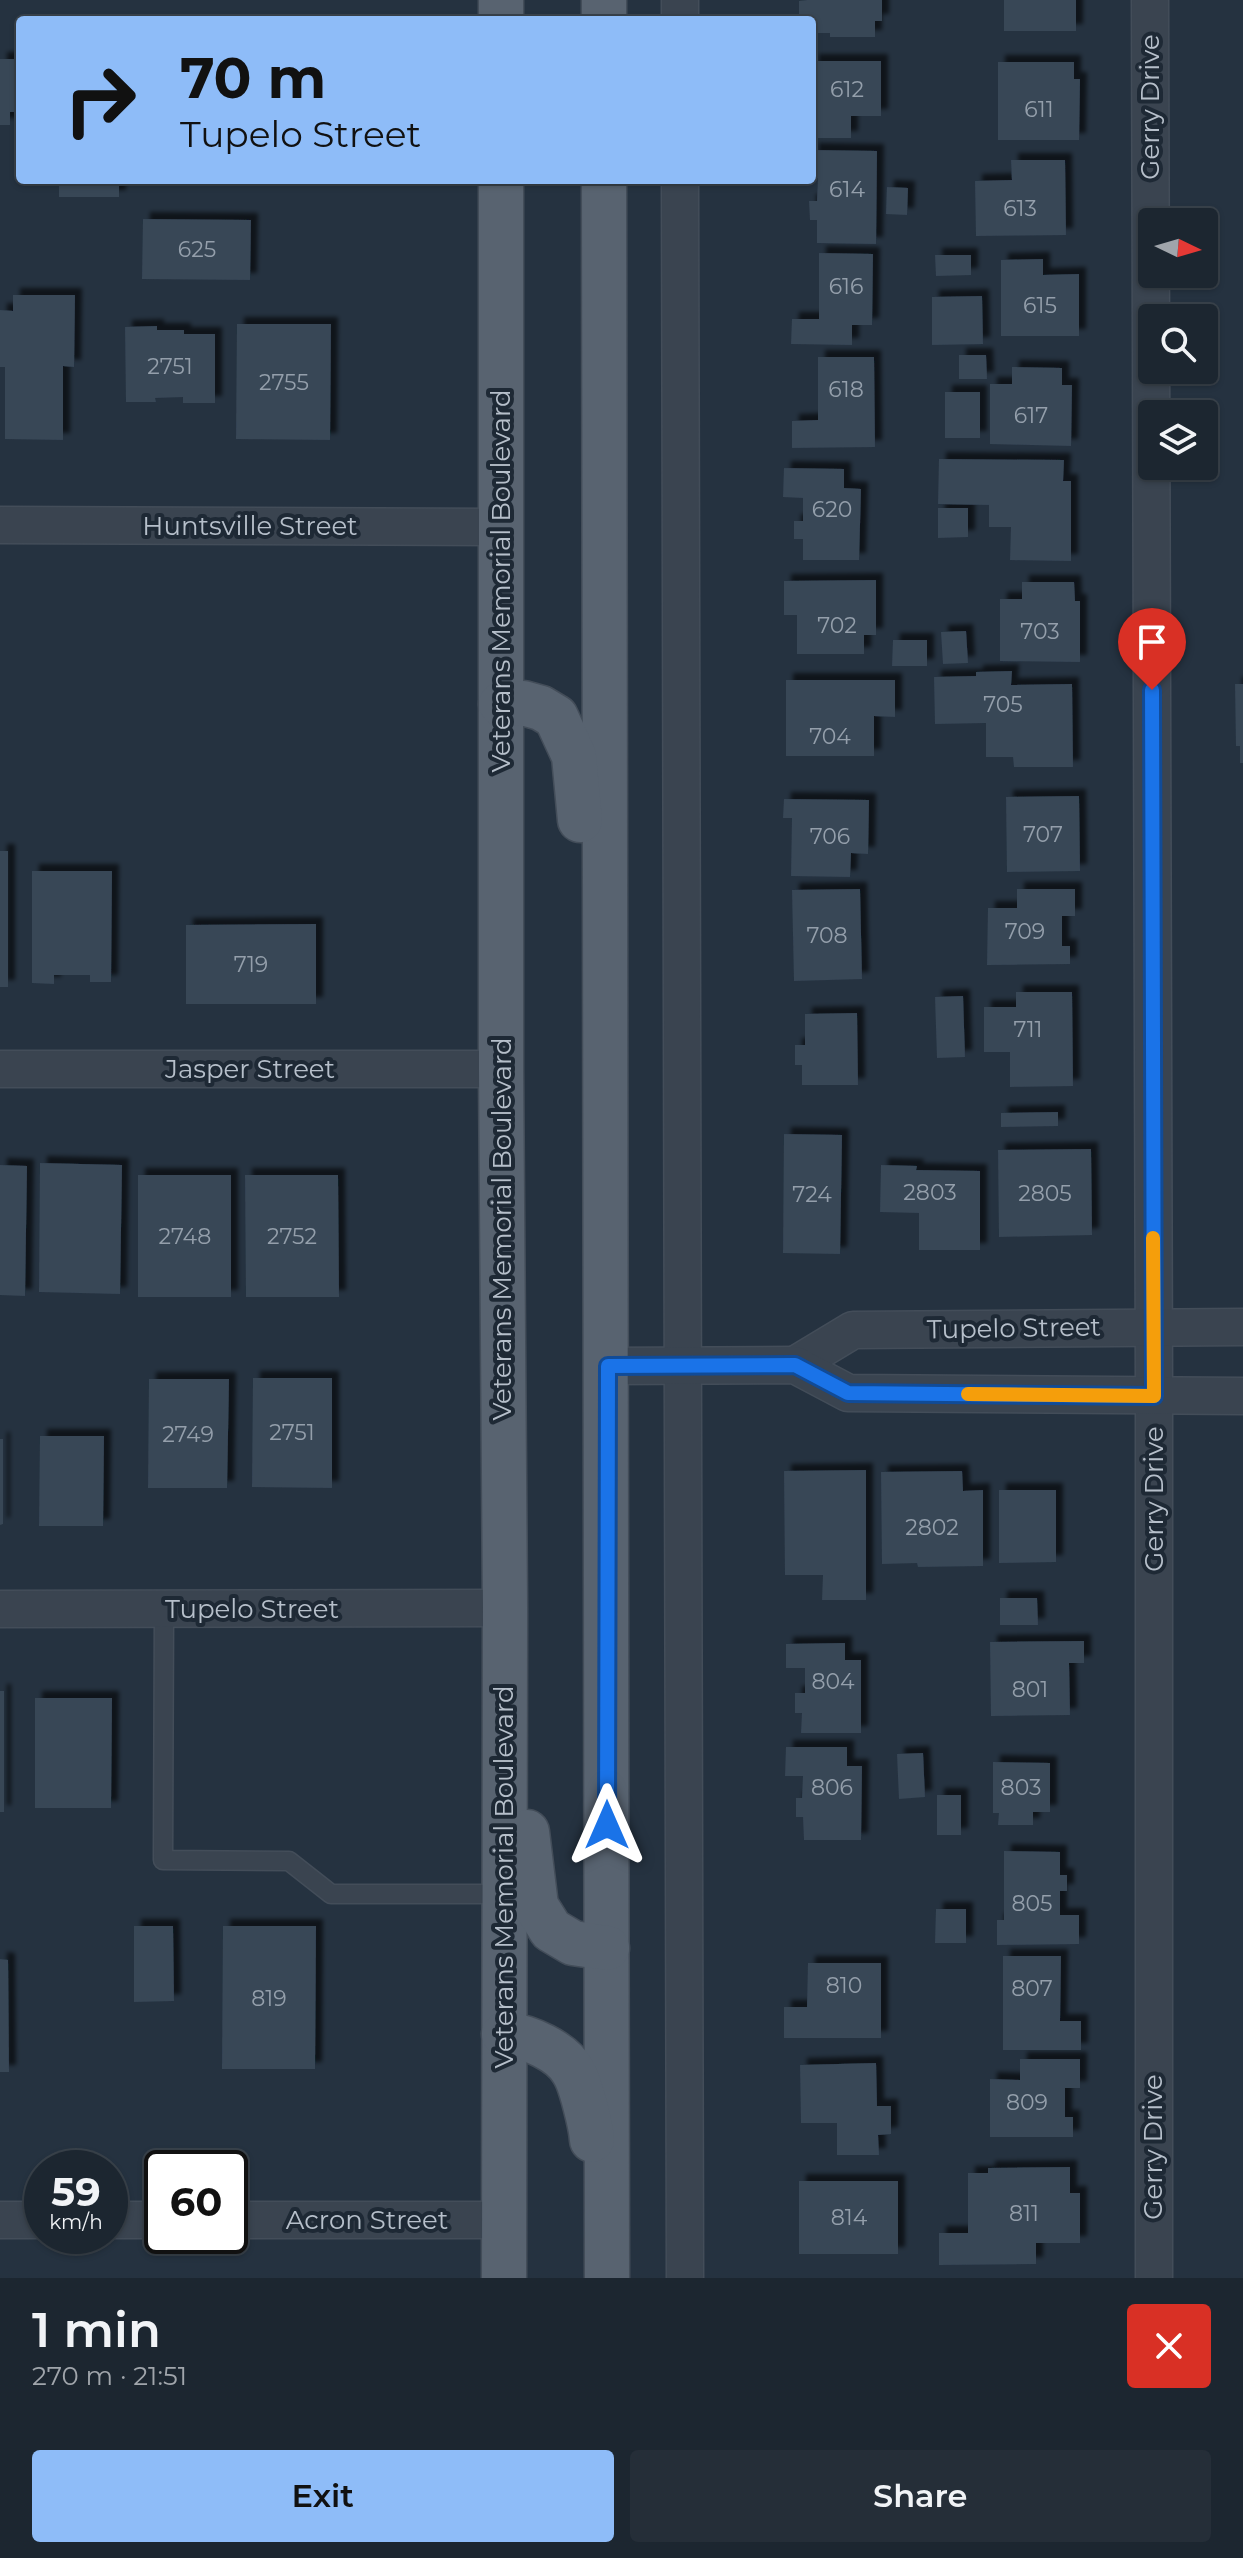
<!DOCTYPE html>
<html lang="en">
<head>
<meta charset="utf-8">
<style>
  body { margin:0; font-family:Montserrat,sans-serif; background:#252e38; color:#f1f3f6; height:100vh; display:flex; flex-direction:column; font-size:30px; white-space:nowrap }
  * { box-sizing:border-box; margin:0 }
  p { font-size:26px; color:#a0a5ab }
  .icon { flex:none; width:44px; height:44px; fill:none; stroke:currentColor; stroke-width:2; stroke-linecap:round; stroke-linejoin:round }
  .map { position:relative; height:2278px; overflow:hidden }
  .sheet { display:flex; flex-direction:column; background:#1c2630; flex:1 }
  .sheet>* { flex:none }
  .guide { position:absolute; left:16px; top:16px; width:800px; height:168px; border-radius:8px; box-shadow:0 2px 6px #0004,0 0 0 2px #3a434c; background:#8ebcf8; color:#111; overflow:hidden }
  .needle { width:52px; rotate:95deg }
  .fabs { position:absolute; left:1138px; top:208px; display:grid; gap:16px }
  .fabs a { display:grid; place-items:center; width:80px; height:80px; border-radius:8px; background:#1c2630; box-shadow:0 2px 6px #0004,0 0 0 2px #3a434c; font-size:40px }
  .speed { position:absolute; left:24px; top:2150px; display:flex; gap:16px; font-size:40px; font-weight:700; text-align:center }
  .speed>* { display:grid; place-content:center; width:104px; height:104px; border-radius:50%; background:#1c2630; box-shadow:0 2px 6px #0004,0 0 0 2px #3a434c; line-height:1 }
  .speed small { font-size:20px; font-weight:400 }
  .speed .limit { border:4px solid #111; border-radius:12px; background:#fff; color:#111 }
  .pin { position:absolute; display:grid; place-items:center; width:68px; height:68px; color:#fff; margin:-82px -34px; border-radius:50% 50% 50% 0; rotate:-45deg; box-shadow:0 0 8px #0007 }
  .pin .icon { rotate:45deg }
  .me { position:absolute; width:88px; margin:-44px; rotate:0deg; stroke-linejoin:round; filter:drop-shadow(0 0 6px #0008) }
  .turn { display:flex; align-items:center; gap:28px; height:168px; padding:0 32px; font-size:36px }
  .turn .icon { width:104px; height:104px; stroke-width:2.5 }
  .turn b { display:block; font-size:56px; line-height:68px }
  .round { display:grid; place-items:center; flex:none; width:84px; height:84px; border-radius:8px; background:#252e38 }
  .headline { display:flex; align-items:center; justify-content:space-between; height:136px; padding:0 32px }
  h1 { font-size:48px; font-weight:600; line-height:60px }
  .cta { display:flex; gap:16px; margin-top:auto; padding:16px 32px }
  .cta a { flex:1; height:92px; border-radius:8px; background:#8ebcf8; color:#111; font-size:32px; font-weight:600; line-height:92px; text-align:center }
  .cta a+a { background:#252e38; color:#f1f3f6 }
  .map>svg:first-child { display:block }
  .building { fill:#374656; filter:url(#shadow) }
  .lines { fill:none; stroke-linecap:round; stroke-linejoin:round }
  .lane-casing { stroke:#434d59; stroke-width:21 }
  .street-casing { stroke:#434d59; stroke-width:39 }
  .primary-casing { stroke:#434d59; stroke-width:47 }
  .lane { stroke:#3a4450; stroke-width:18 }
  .street { stroke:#3a4450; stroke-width:36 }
  .primary { stroke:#586370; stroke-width:44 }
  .route-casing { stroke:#114b97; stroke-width:20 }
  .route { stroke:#1a73e8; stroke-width:14 }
  .slow { stroke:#f59e0b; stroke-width:14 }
  .labels { text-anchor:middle; stroke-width:8; stroke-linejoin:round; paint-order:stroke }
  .number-label { font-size:22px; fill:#949fab }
  .street-label { font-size:26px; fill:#b6bfca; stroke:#1e2935 }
</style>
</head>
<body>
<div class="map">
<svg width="1243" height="2278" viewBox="0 0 1243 2278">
  <defs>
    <filter id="shadow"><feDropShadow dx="7" dy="-7" stdDeviation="2" flood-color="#0009"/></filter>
  </defs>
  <rect width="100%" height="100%" fill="#253240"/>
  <g class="building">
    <polygon points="807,0 882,0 882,21 875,21 875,37 830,37 830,33 812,33 812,20 799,20 799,1"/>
    <rect x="1004" y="0" width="72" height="31"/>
    <polygon points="0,59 20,59 20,112 10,112 10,125 0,125"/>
    <polygon points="812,61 881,61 881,116 851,116 851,138 812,138"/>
    <polygon points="998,62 1074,62 1074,79 1080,79 1079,140 998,140"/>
    <polygon points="812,150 877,151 876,244 817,243 817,220 810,220 809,201 817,201 818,178 812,177"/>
    <polygon points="1011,160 1065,160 1066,235 976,236 975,181 1012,180"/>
    <rect x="59" y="180" width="60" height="17"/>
    <polygon points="132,180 227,180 227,183 132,184"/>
    <polygon points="887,187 908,188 907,215 886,214"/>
    <polygon points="143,219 251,220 250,280 142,279"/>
    <polygon points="819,253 873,254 872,325 852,325 852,345 791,344 792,319 819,319"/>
    <polygon points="935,255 971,255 971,275 936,276"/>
    <polygon points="1043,259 1043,275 1079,274 1079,336 1001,336 1001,260"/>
    <polygon points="13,295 75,295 74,367 63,366 63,440 5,439 5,367 0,367 0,310 13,311"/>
    <polygon points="982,296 983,344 932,345 932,297"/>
    <polygon points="237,324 331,324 330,440 236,439"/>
    <polygon points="157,326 157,330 184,330 184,334 215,334 215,403 183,403 183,397 155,398 156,402 126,402 125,327"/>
    <polygon points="959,355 986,355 987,379 959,379"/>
    <polygon points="818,357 874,357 875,447 792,448 792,421 818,420"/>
    <polygon points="1012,367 1062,368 1062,385 1072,385 1071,446 990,444 990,384 1012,384"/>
    <rect x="945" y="392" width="35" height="46"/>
    <polygon points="939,459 1064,460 1063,481 1071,481 1071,561 1010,560 1011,527 989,527 989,505 938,504"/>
    <polygon points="784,468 844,469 844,488 861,489 859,560 803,560 803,539 794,539 794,521 803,521 803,498 783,497"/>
    <polygon points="938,508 968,508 968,537 938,538"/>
    <polygon points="876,580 876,635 864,635 864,654 797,654 797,615 784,615 784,581"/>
    <polygon points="1022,582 1074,582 1075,601 1080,601 1080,662 1000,661 1000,599 1022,599"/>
    <polygon points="966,631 968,663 943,664 941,632"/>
    <polygon points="893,640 927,640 927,666 892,666"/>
    <polygon points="1012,671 1011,685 1072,684 1073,767 1014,767 1013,757 986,757 986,723 935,724 934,677 976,676 976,672"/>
    <polygon points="786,680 895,680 895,717 874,716 874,756 786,756"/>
    <polygon points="1235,684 1243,684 1243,763 1240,763 1240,746 1236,746"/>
    <polygon points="1079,796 1080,871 1007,872 1006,797"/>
    <polygon points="784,799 869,800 868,854 851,853 850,877 791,876 792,818 783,818"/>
    <rect x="0" y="851" width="8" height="136"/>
    <polygon points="32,871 112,871 111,982 90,982 90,975 54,975 54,984 32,983"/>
    <polygon points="860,889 862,979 794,981 792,890"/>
    <polygon points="1017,889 1075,889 1075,916 1062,916 1062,946 1070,946 1070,964 987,965 988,908 1017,908"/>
    <polygon points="316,924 316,1004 186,1004 186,925"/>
    <polygon points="1016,992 1072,992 1073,1086 1010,1087 1010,1052 984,1052 984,1007 1016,1007"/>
    <polygon points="963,996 965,1057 937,1058 935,997"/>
    <polygon points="857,1013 858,1085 802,1085 802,1065 795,1065 795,1045 805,1045 805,1014"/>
    <polygon points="1058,1112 1058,1126 1001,1127 1001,1113"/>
    <polygon points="784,1134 842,1135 840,1254 783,1253"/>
    <polygon points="1091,1149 1092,1235 999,1237 998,1150"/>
    <polygon points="40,1163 122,1165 120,1294 39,1292"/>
    <polygon points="0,1165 27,1166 25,1296 0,1295"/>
    <polygon points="881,1165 917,1166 916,1170 980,1171 980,1250 919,1250 919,1213 880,1212"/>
    <rect x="138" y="1175" width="93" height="122"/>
    <polygon points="245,1175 338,1175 339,1297 246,1297"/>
    <polygon points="253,1378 332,1378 332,1488 252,1487"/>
    <polygon points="149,1379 229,1379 227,1488 148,1488"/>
    <polygon points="40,1436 104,1436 103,1526 39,1526"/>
    <polygon points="0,1439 3,1439 3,1524 0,1525"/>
    <polygon points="866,1470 866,1600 822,1600 823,1575 785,1575 784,1471"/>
    <polygon points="962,1471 963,1491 983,1490 983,1566 918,1567 917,1563 882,1564 881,1472"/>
    <polygon points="999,1490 1056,1490 1056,1562 999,1563"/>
    <polygon points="1000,1598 1037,1598 1038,1625 1000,1625"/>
    <polygon points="1084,1641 1084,1663 1069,1663 1070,1715 991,1716 990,1642"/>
    <polygon points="845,1643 845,1660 861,1660 861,1733 801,1733 802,1713 795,1713 795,1693 805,1693 805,1668 786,1668 786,1644"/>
    <rect x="0" y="1691" width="4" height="121"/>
    <polygon points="35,1698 112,1698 111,1808 35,1808"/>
    <polygon points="786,1747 847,1747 847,1766 862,1766 861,1840 804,1840 803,1817 796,1817 796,1798 802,1798 803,1776 785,1776"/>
    <polygon points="923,1753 925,1797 899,1799 897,1754"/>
    <polygon points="993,1762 1050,1763 1050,1812 1033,1812 1033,1825 998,1825 999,1813 993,1813"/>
    <rect x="937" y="1795" width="24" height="40"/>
    <polygon points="1004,1851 1060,1852 1060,1875 1067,1875 1067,1891 1060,1891 1060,1915 1079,1915 1079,1944 997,1945 997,1920 1004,1920"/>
    <polygon points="936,1909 966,1909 966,1943 935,1943"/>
    <polygon points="134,1926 173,1926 174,2001 134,2002"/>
    <polygon points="223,1926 316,1926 315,2069 222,2069"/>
    <polygon points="1003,1956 1061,1956 1060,2021 1081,2021 1081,2050 1003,2050"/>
    <polygon points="0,1959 8,1960 9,2072 0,2072"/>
    <polygon points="808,1963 881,1963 881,2038 784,2038 784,2007 807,2007"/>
    <polygon points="1020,2059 1080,2059 1080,2088 1065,2088 1065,2117 1073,2117 1073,2137 990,2137 990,2079 1020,2080"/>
    <polygon points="876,2063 877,2106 891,2106 891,2134 878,2135 879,2155 837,2155 837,2123 801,2123 800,2065"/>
    <polygon points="1070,2167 1070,2193 1080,2193 1080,2243 1036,2243 1036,2264 939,2265 939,2233 968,2233 968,2173 988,2173 988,2168"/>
    <rect x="799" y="2181" width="99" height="73"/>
  </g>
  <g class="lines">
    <g class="lane-casing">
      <polyline id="lane" points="164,1609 163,1860 289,1861 331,1894 504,1894"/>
    </g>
    <g class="street-casing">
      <g id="street">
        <polyline points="680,0 680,20"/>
        <polyline points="1150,0 1154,1396 1154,2278"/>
        <polyline points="680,180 685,2278"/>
        <polyline points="0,525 500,527"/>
        <polyline points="0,1069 501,1069"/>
        <polyline points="795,1365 853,1330 1243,1327"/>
        <polyline points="608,1366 795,1365 848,1393 1243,1396"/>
        <polyline points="0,1609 505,1608"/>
        <polyline points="0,2220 42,2220"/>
        <polyline points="110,2220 162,2220"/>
        <polyline points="230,2220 503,2220"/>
      </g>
    </g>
    <g class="primary-casing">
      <g id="primary">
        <polyline points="604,0 604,20"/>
        <polyline points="501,20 501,0"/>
        <polyline points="501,180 501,1069 505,1608 504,2278"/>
        <polyline points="604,180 607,2278"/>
        <polyline points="501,704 523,703 541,708 556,717 574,756 580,820"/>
        <polyline points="527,1832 536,1906 551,1930 573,1943 607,1948"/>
        <path d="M 504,2034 C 527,2036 563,2051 574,2073 C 581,2085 591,2125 592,2140"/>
      </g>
    </g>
    <use href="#lane" class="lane"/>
    <use href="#street" class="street"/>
    <use href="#primary" class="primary"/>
  </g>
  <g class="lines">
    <g class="route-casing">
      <polyline id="route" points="607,1825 608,1366 795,1365 848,1393 1154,1396 1152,690"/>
    </g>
    <use href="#route" class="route"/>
    <polyline class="slow" points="968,1394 1154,1396 1153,1238"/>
  </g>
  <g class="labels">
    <g class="number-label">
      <text x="847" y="97">612</text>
      <text x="1039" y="117">611</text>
      <text x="847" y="197">614</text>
      <text x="1020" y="216">613</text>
      <text x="197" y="257">625</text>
      <text x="846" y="294">616</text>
      <text x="1040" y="313">615</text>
      <text x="170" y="374">2751</text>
      <text x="284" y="390">2755</text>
      <text x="846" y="397">618</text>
      <text x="1031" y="423">617</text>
      <text x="832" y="517">620</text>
      <text x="837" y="633">702</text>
      <text x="1040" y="639">703</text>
      <text x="1003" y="712">705</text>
      <text x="830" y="744">704</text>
      <text x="1043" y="842">707</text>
      <text x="830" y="844">706</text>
      <text x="1025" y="939">709</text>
      <text x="827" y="943">708</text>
      <text x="251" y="972">719</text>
      <text x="1028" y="1037">711</text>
      <text x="930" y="1200">2803</text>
      <text x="1045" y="1201">2805</text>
      <text x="812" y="1202">724</text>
      <text x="185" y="1244">2748</text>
      <text x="292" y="1244">2752</text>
      <text x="292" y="1440">2751</text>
      <text x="188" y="1442">2749</text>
      <text x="932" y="1535">2802</text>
      <text x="833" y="1689">804</text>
      <text x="1030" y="1697">801</text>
      <text x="832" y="1795">806</text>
      <text x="1021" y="1795">803</text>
      <text x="1032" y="1911">805</text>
      <text x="844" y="1993">810</text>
      <text x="1032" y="1996">807</text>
      <text x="269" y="2006">819</text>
      <text x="1027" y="2110">809</text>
      <text x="1024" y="2221">811</text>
      <text x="849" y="2225">814</text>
    </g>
    <g class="street-label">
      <text transform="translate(1150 107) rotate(-90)" y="9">Gerry Drive</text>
      <text x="250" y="535">Huntsville Street</text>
      <text transform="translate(501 581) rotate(-90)" y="9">Veterans Memorial Boulevard</text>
      <text x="250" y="1078">Jasper Street</text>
      <text transform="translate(502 1229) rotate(-90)" y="9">Veterans Memorial Boulevard</text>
      <text transform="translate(1014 1328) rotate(-1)" y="9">Tupelo Street</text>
      <text transform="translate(1154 1499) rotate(-90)" y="9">Gerry Drive</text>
      <text x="252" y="1618">Tupelo Street</text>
      <text transform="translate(504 1877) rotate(-90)" y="9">Veterans Memorial Boulevard</text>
      <text transform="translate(1153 2147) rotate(-90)" y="9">Gerry Drive</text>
      <text x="367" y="2229">Acron Street</text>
    </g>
  </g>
</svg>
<div class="fabs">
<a><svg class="needle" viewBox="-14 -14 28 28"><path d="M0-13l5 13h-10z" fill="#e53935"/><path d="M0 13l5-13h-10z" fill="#a0a5ab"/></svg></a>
<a><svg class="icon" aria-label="search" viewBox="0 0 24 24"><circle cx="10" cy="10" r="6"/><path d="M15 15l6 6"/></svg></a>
<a><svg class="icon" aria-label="layers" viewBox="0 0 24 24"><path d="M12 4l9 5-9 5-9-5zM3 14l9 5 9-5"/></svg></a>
</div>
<div class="speed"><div>59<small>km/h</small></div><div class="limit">60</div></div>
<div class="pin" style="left:1152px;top:690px;background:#d93025"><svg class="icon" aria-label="arrive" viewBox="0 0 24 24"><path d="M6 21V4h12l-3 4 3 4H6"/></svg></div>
<svg class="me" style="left:607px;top:1825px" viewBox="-20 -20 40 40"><path d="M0-17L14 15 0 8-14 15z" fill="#1a73e8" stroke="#fff" stroke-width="4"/></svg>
<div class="guide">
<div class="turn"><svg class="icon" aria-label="right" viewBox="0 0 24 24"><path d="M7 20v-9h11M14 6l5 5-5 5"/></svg><div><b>70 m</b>Tupelo Street</div></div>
</div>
</div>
<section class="sheet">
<div class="headline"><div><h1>1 min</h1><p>270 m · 21:51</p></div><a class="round" style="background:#d93025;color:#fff"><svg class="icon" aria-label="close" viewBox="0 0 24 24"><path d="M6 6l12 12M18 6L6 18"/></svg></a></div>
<div class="cta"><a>Exit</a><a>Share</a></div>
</section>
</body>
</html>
